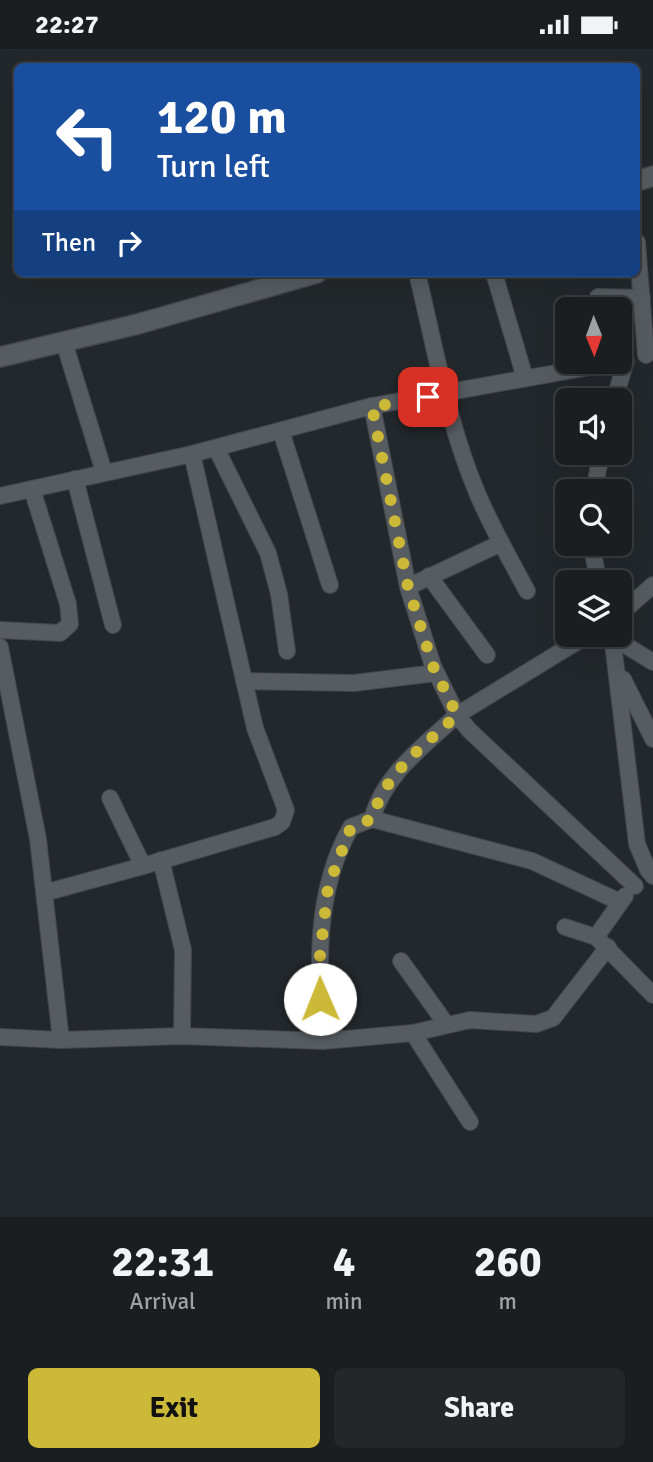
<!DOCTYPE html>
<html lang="en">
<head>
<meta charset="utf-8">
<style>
  body { margin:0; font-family:Signika,sans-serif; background:#23272a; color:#f1f3f6; height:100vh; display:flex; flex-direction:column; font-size:26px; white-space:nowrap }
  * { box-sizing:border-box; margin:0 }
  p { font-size:23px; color:#9fa2a5 }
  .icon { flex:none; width:38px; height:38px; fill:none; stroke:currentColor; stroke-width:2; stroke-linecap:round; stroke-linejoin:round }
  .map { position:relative; height:1168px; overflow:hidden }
  .details { display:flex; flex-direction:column; background:#1a1e21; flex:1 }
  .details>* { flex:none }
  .top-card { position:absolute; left:14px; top:14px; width:626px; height:214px; border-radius:10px; box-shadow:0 7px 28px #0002,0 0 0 2px #383c3f; background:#1a4fa0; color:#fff; overflow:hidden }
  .needle { width:46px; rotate:179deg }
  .buttons { position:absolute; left:555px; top:248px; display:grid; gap:14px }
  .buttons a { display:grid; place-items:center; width:77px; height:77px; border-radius:10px; background:#1a1e21; box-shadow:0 7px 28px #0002,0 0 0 2px #383c3f; font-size:35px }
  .pin { position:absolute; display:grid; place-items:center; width:60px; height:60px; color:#fff; margin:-30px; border-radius:14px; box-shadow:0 4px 10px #0006 }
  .me { position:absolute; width:77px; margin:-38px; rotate:359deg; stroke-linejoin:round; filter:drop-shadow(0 0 5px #0008) }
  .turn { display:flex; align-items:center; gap:24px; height:147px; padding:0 28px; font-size:32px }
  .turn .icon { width:91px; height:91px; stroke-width:2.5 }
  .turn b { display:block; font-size:49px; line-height:60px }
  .then { display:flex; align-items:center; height:66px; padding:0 28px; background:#0003; gap:14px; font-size:26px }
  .eta { display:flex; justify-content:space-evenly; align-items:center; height:119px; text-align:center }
  .eta b { font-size:42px; font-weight:700; line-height:49px }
  .action { display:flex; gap:14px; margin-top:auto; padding:14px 28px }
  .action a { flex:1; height:80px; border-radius:10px; background:#cdb938; color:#111; font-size:28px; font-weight:700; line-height:80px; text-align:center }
  .action a+a { background:#23272a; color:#f1f3f6 }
  .status { display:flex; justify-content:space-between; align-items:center; height:49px; padding:0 35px; background:#1a1e21; direction:ltr }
  .status svg { height:19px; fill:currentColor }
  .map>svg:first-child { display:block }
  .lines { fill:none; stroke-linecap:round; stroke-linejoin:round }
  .minor-casing { stroke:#43464a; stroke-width:18 }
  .tertiary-casing { stroke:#43464a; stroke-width:22 }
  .minor { stroke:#575c61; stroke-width:16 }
  .tertiary { stroke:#575c61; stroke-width:19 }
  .route { stroke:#cdb938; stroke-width:12; stroke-dasharray:0 21.6 }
</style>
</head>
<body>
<div class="status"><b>22:27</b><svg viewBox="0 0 49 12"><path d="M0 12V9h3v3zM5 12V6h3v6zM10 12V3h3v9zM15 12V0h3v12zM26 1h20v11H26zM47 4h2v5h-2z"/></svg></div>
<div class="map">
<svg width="653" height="1168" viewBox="0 0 653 1168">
  <rect width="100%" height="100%" fill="#23282c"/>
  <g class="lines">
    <g class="minor-casing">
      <g id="minor">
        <polyline points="637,193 646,306"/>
        <path d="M 417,224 C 435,298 448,376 478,446 C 492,479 510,510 527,542"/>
        <polyline points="494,224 525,329"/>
        <polyline points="598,248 642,249"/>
        <polyline points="64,293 104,423"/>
        <polyline points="614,352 626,312"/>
        <polyline points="372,357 408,538"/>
        <polyline points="281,382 330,536"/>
        <polyline points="216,399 268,504 279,545 287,602"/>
        <polyline points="75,430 113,576"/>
        <polyline points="594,443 601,404"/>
        <polyline points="0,447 192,405 372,357 617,313"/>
        <polyline points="501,494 408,538 433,617 457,666 588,586"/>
        <polyline points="591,495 599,534"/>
        <polyline points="429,527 487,606"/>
        <polyline points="620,565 653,536"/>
        <polyline points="0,581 60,584 70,575 68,555 32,440"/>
        <polyline points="612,586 637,795 648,821 653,827"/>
        <polyline points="612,588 653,613"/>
        <polyline points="0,598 38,790 61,991"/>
        <polyline points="623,630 653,690"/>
        <polyline points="244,632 354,634 436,624"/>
        <polyline points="161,811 183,901 182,987"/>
        <polyline points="143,817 275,778 282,773 286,761 255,679 192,405"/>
        <polyline points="44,844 143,817 110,749"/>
        <path d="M 620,853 L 532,812 L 372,770 C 384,725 424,697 457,666 L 469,681 L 635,837"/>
        <polyline points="565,878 596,888 653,946"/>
        <polyline points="596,888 625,847"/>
        <polyline points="401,912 446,975"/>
        <polyline points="413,984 470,1073"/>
        <polyline points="0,988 61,991 182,987 323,992 413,984 470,971 536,975 553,969 608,898"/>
        <path d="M 323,992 C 318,921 314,842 351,778 L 372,770"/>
      </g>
    </g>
    <g class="tertiary-casing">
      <g id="tertiary">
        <polyline points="637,132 653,127"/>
        <polyline points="0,308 138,275 317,224"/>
      </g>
    </g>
    <use href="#minor" class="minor"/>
    <use href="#tertiary" class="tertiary"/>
  </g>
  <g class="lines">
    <path class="route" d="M 320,950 L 320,906 L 328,838 L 351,778 L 372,770 C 384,725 424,697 457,666 L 433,617 L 408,538 L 372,358 L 428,348"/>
  </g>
</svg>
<div class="buttons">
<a><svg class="needle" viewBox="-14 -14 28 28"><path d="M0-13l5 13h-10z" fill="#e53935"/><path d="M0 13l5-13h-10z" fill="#9fa2a5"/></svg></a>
<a><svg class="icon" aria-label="sound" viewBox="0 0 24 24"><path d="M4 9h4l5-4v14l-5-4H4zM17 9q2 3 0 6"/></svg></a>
<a><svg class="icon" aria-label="search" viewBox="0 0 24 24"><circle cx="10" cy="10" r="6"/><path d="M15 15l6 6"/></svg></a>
<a><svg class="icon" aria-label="layers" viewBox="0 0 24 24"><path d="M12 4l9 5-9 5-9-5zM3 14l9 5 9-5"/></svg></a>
</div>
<div class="pin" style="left:428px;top:348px;background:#d93025"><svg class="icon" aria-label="arrive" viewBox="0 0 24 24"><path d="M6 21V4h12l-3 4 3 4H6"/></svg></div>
<svg class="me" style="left:320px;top:950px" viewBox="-20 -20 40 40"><circle r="19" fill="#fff"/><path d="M0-13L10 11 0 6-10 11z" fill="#cdb938"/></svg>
<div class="top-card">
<div class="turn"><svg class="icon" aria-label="left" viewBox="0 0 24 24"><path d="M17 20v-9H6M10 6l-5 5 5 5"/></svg><div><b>120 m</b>Turn left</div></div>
<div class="then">Then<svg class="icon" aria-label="right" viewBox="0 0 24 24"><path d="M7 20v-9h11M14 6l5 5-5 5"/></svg></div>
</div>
</div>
<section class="details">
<div class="eta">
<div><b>22:31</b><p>Arrival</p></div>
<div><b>4</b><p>min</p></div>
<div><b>260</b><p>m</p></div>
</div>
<div class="action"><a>Exit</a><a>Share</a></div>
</section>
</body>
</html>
